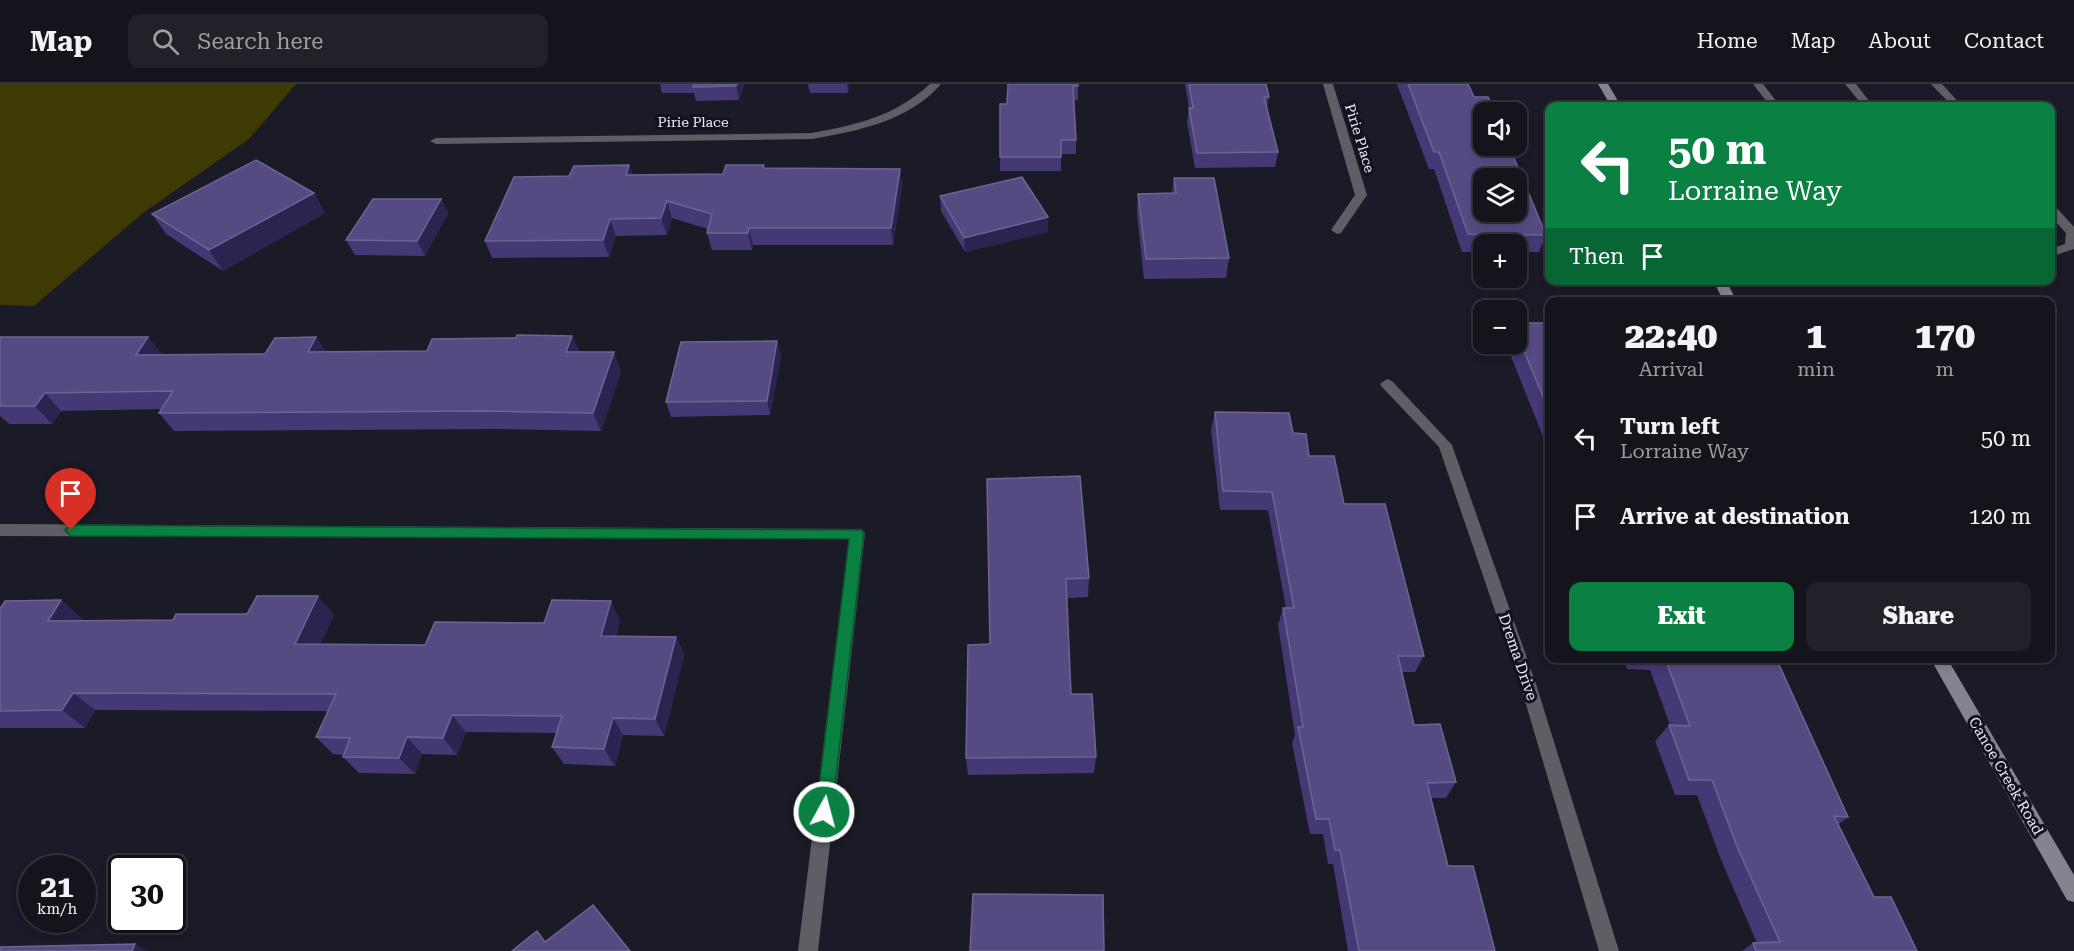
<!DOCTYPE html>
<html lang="en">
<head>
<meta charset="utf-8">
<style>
  body { margin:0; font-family:"Roboto Serif",serif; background:#21212a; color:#f1f3f6; height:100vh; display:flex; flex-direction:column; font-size:22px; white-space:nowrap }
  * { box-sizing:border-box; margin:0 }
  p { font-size:20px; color:#9d9ea4 }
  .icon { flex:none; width:33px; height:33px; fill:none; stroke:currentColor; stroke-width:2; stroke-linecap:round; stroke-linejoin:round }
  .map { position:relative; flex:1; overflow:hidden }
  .sheet { position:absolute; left:1545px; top:213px; width:510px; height:366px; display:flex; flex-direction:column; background:#14141d; border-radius:12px; box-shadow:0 3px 9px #0003,0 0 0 2px #33333b }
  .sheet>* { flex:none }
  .guide { position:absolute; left:1545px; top:18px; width:510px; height:183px; border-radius:12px; box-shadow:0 3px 9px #0003,0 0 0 2px #33333b; background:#0b8043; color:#fff; overflow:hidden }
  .fabs { position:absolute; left:1473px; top:18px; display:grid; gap:12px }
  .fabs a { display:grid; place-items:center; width:54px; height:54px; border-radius:12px; background:#14141d; box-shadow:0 3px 9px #0003,0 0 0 2px #33333b; font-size:30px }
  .speed { position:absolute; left:18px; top:771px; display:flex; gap:12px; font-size:30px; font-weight:700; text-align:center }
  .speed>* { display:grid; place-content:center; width:78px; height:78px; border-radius:50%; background:#14141d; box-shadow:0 3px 9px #0003,0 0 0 2px #33333b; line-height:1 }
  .speed small { font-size:15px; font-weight:400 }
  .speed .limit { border:3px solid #111; border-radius:9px; background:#fff; color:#111 }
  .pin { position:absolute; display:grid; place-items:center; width:51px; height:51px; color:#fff; margin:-62px -26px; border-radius:50% 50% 50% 0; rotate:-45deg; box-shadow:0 0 6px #0007 }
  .pin .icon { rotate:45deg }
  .me { position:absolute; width:66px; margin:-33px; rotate:7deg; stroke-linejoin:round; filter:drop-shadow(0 0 4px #0008) }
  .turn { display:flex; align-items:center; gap:21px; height:126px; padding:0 24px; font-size:27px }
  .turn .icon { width:78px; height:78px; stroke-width:2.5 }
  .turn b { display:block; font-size:42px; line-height:51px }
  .then { display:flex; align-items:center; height:57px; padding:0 24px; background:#0003; gap:12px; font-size:22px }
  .eta { display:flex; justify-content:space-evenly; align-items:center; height:102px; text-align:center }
  .eta b { font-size:36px; font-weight:800; line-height:42px }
  .cta { display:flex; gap:12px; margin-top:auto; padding:12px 24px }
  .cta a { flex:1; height:69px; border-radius:12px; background:#0b8043; color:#fff; font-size:24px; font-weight:800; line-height:69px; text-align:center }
  .cta a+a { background:#21212a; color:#f1f3f6 }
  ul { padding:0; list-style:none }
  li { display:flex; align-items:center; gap:18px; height:78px; padding:0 24px }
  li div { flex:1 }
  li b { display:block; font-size:22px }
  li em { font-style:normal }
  header { display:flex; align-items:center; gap:36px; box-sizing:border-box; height:84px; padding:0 30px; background:#14141d; border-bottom:2px solid #33333b }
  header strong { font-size:28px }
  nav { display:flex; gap:33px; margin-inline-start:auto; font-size:21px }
  .search { width:420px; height:54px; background:#21212a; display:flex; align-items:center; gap:15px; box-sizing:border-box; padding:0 21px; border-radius:12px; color:#9d9ea4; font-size:22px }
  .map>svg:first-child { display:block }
  .green { fill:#3e3a03 }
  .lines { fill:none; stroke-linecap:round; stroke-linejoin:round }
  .service { fill:#5e5e65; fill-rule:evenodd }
  .minor { fill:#5e5e65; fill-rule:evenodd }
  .secondary { fill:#84848f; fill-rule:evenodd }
  .wall { fill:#443875 }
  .shaded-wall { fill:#2c2450 }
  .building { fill:#554b82; stroke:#6d6494; stroke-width:1.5; fill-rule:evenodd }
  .route { fill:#0b8043; stroke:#07532c; stroke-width:1.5 }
  .labels { text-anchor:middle; stroke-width:6; stroke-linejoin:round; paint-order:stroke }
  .far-street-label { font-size:14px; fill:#eaeaf3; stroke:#12111d }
  .street-label { font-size:15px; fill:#eaeaf3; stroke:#12111d }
</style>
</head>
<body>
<header>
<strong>Map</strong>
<div class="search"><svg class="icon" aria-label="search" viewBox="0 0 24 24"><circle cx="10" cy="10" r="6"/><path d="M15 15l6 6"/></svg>Search here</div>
<nav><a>Home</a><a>Map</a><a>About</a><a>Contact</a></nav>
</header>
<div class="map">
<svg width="2074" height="867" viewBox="0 0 2074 867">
  <rect width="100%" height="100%" fill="#1b1a27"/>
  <polygon class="green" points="0,0 296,0 249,55 143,129 34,222 0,221"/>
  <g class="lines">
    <g class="service">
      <polygon points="1753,0 1763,0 1780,22 1770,22"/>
      <polygon points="1845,0 1856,0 1873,22 1863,22"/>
      <polygon points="1931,0 1942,0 1962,22 1952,22"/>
      <polygon points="2050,121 2054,121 2074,143 2074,165 2050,173 2050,165 2065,160 2066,149 2050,132"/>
    </g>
    <g class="minor">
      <path d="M 930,0 L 941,0 C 909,37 858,47 812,55 L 436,60 L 430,57 L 436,54 L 812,49 C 859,40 893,33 930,0 Z"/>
      <polygon points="1323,0 1333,0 1367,111 1341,149 1337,150 1331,146 1355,111"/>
      <polygon points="1387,295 1392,297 1452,361 1536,600 1619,867 1599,867 1520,600 1439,363 1382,303 1380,300"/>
      <polygon points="0,440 862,445 865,449 818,867 798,867 849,455 0,452"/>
    </g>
    <g class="secondary">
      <polygon points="1598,0 1608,0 1621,22 1611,22"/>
      <polygon points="1713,196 1726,196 1737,218 1724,218"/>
      <polygon points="1930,574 1947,574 2074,791 2074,818 2067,816"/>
    </g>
  </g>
  <g class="wall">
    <polygon points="660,0 744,0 739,16 696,17 694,9 662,9"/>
    <polygon points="808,0 849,0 848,9 810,9"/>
    <polygon points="1078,0 1078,16 1074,16 1076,56 1076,70 1061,70 1061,87 1000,87 1000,73 1007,20"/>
    <polygon points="1185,0 1266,0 1269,13 1267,24 1278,68 1275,83 1195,84 1187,38 1189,24"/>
    <polygon points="1397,0 1468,0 1474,13 1546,151 1539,168 1516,168 1516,160 1484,160 1484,168 1462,168 1434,85 1429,85"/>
    <polygon points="629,81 632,91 723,90 765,84 900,85 902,102 893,161 753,161 752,166 712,166 707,149 708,145 672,134 667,151 616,152 609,173 492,174 485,157 569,92"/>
    <polygon points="1174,94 1229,174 1226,194 1144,195 1137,130 1138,110 1172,109"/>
    <polygon points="314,109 325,129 223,187 166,150 152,130"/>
    <polygon points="940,112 1048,133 1048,148 965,168 941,127"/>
    <polygon points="441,115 448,129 425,172 355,171 346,156"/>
    <polygon points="1516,239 1550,239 1550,370 1506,260 1516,260"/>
    <polygon points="572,252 579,268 621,287 601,347 494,345 174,347 159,329 161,325 61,327 52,340 9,340 0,332 0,253 163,271 265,270 316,253 325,267 427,267 516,254"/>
    <polygon points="781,272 770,331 671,333 666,318"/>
    <polygon points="1215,328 1293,349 1344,420 1424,572 1415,588 1402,588 1414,641 1456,698 1446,714 1430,714 1448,782 1495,867 1348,867 1333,780 1328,780 1323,750 1310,750 1292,659 1295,651 1278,541 1283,524 1286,524 1268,426 1220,426 1211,346"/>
    <polygon points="987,395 1089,494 1088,513 1067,514 1071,610 1096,673 1094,689 968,691 966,674 990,560"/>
    <polygon points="61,516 82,535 81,537 173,536 334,531 320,560 425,561 544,539 620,536 616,552 676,553 684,571 664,652 623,651 615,682 564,680 552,663 557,649 466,648 457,671 422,670 415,690 359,689 343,673 344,671 333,670 316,653 328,627 95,626 85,644 0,644 0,525"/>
    <polygon points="1623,574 1776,574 1848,733 1838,741 1874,813 1917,867 1742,867 1753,859 1757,859 1722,778 1697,711 1675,711 1655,657 1669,641 1670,641 1650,586 1627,585"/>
  </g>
  <g class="shaded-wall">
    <polygon points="737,0 744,0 739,16 736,2"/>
    <polygon points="847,0 849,0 848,9"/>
    <polygon points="629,81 634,98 626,91"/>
    <polygon points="900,85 902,102 893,161 891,144"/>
    <polygon points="314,109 325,129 223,187 209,166"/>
    <polygon points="441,115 448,129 425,172 417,157"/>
    <polygon points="667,117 672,134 667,151 661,134"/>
    <polygon points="1048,133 1048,148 965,168 964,154"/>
    <polygon points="610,135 616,152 609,173 603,156"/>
    <polygon points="749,144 753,161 752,166 748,149"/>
    <polygon points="572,252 579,270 566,268"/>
    <polygon points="148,253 163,271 136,271"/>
    <polygon points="316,253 328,271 308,268"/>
    <polygon points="777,257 781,272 770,331 767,317"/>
    <polygon points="614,268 621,287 601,347 593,329"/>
    <polygon points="45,309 61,327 52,340 35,322"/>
    <polygon points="318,512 334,531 312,578 295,560"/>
    <polygon points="61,516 82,535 70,556 48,537"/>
    <polygon points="611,517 620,536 610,570 601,552"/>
    <polygon points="676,553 684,571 664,652 655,635"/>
    <polygon points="73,609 95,626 85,644 62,626"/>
    <polygon points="452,631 466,648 457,671 443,654"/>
    <polygon points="613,634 623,651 615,682 604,665"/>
    <polygon points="407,653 422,670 415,690 399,674"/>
    <polygon points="135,860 147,867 132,867"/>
  </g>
  <g class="building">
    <polygon points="694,0 737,0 736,2 693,3"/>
    <polygon points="1008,0 1078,0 1078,2 1073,2 1076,56 1061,56 1061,73 1000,73 1000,20 1007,20"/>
    <polygon points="1189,0 1266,0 1269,13 1264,13 1278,68 1197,69 1189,24 1193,24"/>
    <path d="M 1408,0 L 1468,0 L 1474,13 L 1488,13 L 1495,28 L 1484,28 L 1484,62 L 1509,62 L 1546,151 L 1468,150 L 1439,68 L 1434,68 ZM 1484,94 L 1516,94 L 1516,128 L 1484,128 Z"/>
    <polygon points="256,76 314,109 209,166 152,130"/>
    <polygon points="629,81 626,91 723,90 726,81 764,81 763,84 900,85 891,144 749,144 748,149 707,149 712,130 667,117 661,134 610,135 603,156 485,157 514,93 569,92 574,82"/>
    <polygon points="1022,93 1048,133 964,154 940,112"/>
    <polygon points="1174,94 1214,94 1229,174 1146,175 1138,110 1176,109"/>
    <polygon points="373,115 441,115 417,157 346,156"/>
    <polygon points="1516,239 1550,239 1550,329 1516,248"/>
    <polygon points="517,251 572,252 566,268 614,268 593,329 485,327 159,329 173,307 45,309 35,322 0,322 0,253 148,253 136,271 265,270 275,254 316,253 308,268 427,267 432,255 516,254"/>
    <polygon points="777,257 767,317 666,318 681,258"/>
    <polygon points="1215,328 1289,329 1293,349 1306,350 1309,372 1334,372 1344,420 1385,420 1424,572 1398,572 1414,641 1440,640 1456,698 1427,699 1448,782 1473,782 1495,867 1359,867 1340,766 1335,766 1329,735 1316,735 1298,643 1303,643 1283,524 1294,524 1272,408 1223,407"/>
    <polygon points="1080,392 1089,494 1066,495 1071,610 1092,610 1096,673 966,674 968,561 990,560 987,395"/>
    <polygon points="257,512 318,512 295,560 425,561 435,538 544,539 552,516 611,517 601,552 676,553 655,635 613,634 604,665 552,663 562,632 452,631 443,654 407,653 399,674 343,673 350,654 316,653 336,610 73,609 62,626 0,627 0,525 5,517 61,516 48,537 173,536 176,530 247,530"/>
    <polygon points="1665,574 1776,574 1848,733 1834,732 1874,813 1891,813 1917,867 1756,867 1753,859 1780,858 1738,765 1712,696 1689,696 1669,641 1690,642"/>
    <polygon points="973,810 1103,811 1104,867 970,867"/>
    <polygon points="593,821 630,867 512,867 537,847 545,858"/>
    <polygon points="135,860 132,867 0,867 0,863"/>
  </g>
  <polygon class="route" points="71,441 862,446 864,449 832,728 830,733 824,736 818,733 816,728 849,455 71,452 65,446"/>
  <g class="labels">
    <g class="far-street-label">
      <text x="693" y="43">Pirie Place</text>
      <text transform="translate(1360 54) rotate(73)" y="5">Pirie Place</text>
    </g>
    <g class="street-label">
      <text transform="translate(1518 573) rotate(71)" y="5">Drema Drive</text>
      <text transform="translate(2006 692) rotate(60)" y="5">Canoe Creek Road</text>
    </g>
  </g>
</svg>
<div class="fabs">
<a><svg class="icon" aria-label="sound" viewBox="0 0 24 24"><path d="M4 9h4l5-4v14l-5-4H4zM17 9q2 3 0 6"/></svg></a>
<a><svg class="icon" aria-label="layers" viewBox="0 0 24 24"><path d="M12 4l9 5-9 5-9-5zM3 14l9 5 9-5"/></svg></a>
<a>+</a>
<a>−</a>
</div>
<div class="speed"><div>21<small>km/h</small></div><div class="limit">30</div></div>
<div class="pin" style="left:71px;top:446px;background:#d93025"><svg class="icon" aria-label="arrive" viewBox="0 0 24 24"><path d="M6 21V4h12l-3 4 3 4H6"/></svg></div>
<svg class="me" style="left:824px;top:728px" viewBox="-20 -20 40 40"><circle r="17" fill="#0b8043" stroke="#fff" stroke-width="3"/><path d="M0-11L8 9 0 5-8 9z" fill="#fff"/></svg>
<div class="guide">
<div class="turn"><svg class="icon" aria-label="left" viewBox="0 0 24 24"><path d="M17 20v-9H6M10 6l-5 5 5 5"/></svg><div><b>50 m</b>Lorraine Way</div></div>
<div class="then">Then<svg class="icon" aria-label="arrive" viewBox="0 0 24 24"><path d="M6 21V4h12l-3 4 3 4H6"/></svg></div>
</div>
<section class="sheet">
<div class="eta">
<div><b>22:40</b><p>Arrival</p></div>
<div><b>1</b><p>min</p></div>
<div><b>170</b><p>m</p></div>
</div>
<ul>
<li><svg class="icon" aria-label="left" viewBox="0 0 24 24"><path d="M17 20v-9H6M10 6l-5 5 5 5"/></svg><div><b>Turn left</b><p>Lorraine Way</p></div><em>50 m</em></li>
<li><svg class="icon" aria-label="arrive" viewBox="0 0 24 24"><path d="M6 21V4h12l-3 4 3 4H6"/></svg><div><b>Arrive at destination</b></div><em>120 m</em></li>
</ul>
<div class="cta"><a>Exit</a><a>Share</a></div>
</section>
</div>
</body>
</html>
